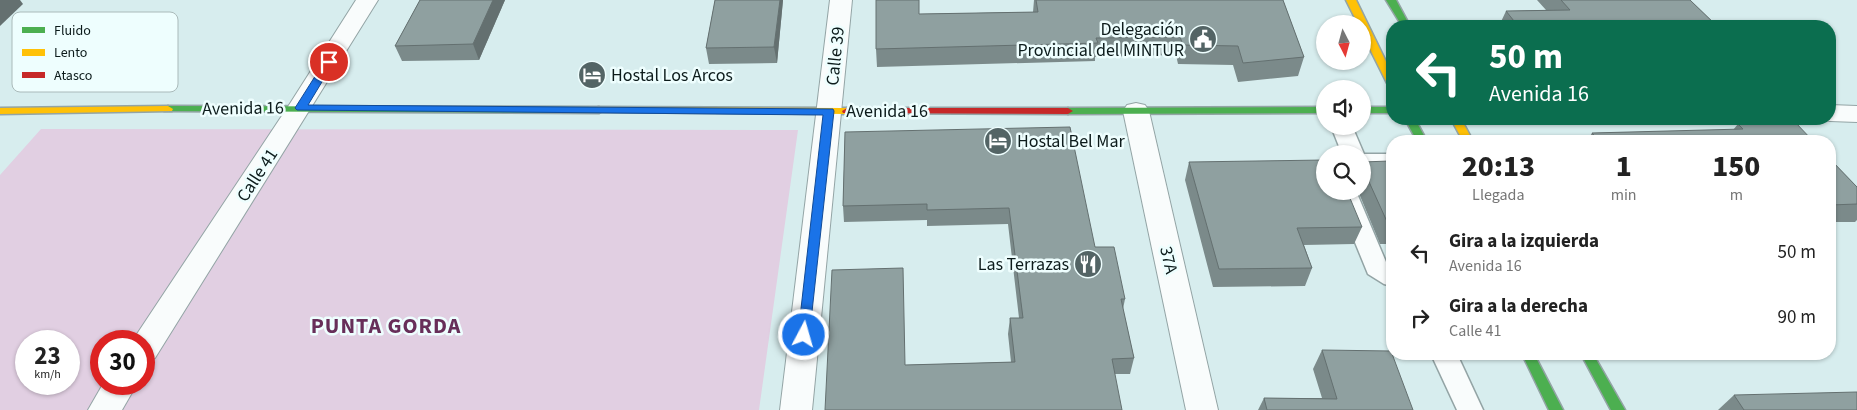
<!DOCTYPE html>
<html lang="es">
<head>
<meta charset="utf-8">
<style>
  body { margin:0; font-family:"Source Sans 3",sans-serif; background:#f6f6f6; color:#222; height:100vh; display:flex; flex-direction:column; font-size:19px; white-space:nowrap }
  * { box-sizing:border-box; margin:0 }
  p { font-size:16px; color:#767676 }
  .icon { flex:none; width:28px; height:28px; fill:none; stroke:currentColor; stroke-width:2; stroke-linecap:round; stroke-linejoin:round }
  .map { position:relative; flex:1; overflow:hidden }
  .drawer { position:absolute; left:1386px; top:135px; width:450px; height:225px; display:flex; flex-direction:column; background:#fff; border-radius:20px; box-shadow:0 1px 4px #0004 }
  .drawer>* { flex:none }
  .guide { position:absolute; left:1386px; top:20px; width:450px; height:105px; border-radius:20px; box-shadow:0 1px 4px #0004; background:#0b6e4f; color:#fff; overflow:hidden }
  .needle { width:32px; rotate:174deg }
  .fabs { position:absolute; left:1316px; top:15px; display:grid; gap:10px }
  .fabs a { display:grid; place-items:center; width:55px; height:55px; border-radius:50%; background:#fff; box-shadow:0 1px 4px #0004; font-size:25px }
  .speed { position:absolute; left:15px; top:330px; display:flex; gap:10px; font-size:25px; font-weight:700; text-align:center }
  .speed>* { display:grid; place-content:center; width:65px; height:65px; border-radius:50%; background:#fff; box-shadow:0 1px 4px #0004; line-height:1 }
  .speed small { font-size:12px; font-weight:400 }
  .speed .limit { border:8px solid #d22; background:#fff; color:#111 }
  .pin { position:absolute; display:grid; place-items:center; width:42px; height:42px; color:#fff; margin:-21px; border:2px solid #fff; border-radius:50%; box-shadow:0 1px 5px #0007 }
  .me { position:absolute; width:55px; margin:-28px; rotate:6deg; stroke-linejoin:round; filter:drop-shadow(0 0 4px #0008) }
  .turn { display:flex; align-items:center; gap:18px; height:105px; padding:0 20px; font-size:22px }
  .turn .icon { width:65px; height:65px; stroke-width:2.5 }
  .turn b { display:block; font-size:35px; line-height:42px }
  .eta { display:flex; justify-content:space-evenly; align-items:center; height:85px; text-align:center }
  .eta b { font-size:30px; font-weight:800; line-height:35px }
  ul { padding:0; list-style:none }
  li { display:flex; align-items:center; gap:15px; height:65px; padding:0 20px }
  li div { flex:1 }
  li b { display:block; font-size:19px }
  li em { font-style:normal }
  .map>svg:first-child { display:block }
  .green { fill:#e1cfe2; fill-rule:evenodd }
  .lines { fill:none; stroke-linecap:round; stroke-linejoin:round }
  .lane-casing { stroke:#93a4a5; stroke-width:3 }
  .street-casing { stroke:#93a4a5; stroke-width:2 }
  .fast-casing { stroke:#93a4a5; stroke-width:3 }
  .slow-casing { stroke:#93a4a5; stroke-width:3 }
  .jam-casing { stroke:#93a4a5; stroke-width:3 }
  .lane { fill:#f9fcfc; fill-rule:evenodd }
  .street { fill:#f9fcfc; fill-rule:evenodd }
  .fast { fill:#4caf50; fill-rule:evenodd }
  .slow { fill:#ffc107; fill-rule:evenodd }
  .jam { fill:#c62828; fill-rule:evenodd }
  .wall { fill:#7b8a8a }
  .shaded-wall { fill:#647070 }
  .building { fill:#8fa0a0; stroke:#647070 }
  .route { fill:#1a73e8; stroke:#114b97 }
  .labels { text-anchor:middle; stroke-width:5; stroke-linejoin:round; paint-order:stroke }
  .poi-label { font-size:18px; fill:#0c1b1b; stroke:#eefefe; text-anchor:end }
  .street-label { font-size:18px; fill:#0c1b1b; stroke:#eefefe }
  .district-label { font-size:22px; font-weight:bold; letter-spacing:1px; fill:#672e59; stroke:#eefefe }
  .key { fill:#eefefe; stroke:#aababa; stroke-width:1 }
  .key-label { font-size:14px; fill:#0c1b1b }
</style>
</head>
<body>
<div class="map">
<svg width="1857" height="410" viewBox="0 0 1857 410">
  <rect width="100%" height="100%" fill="#d7edee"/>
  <path class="green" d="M 41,129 L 798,130 L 759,410 L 0,410 L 0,175 ZM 26,341 L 69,341 L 69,384 L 26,384 ZM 101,341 L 144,341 L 144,384 L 101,384 Z"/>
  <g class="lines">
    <g class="lane-casing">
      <g id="lane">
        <polygon points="1331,126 1352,126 1364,154 1392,154 1392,168 1362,168 1362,154 1342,154"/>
        <polygon points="1334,191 1356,191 1386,262 1392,266 1392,286 1384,284 1368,274"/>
        <polygon points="1431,354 1457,354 1483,410 1457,410"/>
      </g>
    </g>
    <g class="street-casing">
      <g id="street">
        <polygon points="356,0 378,0 155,358 144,362 144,341 133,340 291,102"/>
        <polygon points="830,0 852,0 812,410 780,410"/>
        <polygon points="1136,103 1145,105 1149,111 1218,410 1186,410 1123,111 1127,105"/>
        <polygon points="1830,105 1857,106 1857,122 1830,121 1821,119 1830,119"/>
        <polygon points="103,384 137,384 122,410 88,410"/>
      </g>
    </g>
    <g class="fast-casing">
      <g id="fast">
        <polygon points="1386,0 1396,0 1410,26 1402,26"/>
        <polygon points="168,106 599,107 604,110 599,113 164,111 163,109"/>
        <polygon points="1325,107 1325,113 1068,114 1063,111 1068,108"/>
        <rect x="1362" y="107" width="30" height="6"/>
        <polygon points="1405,119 1415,119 1427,141 1417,141"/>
        <polygon points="1522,354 1534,354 1563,410 1549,410"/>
        <polygon points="1581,354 1593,354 1625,410 1611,410"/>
      </g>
    </g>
    <g class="slow-casing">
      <g id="slow">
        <polygon points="1346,0 1356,0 1392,74 1392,86 1387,83 1362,33 1362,24 1358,24"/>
        <polygon points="168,106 173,109 172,111 0,114 0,108"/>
        <polygon points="599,107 847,108 852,111 847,114 595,112 594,110 595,108"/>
        <polygon points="1451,119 1461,119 1473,141 1463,141"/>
      </g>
    </g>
    <g class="jam-casing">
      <polygon id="jam" points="847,108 1068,108 1073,111 1068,114 843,113 842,111"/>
    </g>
    <use href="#lane" class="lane"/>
    <use href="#street" class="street"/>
    <use href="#fast" class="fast"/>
    <use href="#slow" class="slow"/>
    <use href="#jam" class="jam"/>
  </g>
  <g class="wall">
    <polygon points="420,0 505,0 479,60 402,61 395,46"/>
    <polygon points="715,0 783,0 777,63 709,64 706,48"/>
    <polygon points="1034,0 1283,0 1304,57 1298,76 1238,82 1233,65 1178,64 1176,55 1095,57 1095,61 877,67 876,49 919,14 1033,12"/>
    <polygon points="1537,0 1690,0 1717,26 1499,26 1506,11 1546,10"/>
    <polygon points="1738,124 1813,141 1587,141 1592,133 1733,130"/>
    <polygon points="845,132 1095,247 1125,299 1123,309 1134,358 1130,374 1115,374 905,365 1011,362 1008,334 1010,318 1019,318 1008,224 927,226 927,220 844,222 843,206"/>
    <polygon points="1830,159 1857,187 1857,220 1855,222 1830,222"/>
    <polygon points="1189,162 1362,227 1354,244 1304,245 1312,268 1305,286 1213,287 1185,180"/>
    <polygon points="1362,162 1392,166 1392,244 1380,244 1358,191 1362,191"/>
    <polygon points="1322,350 1413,410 1258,410 1264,398 1322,398 1313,369"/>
    <polygon points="1734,395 1857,410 1718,410"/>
  </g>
  <g class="shaded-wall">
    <polygon points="0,0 20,0 23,4 0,26"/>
    <polygon points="493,0 505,0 479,60 473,44"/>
    <polygon points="780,0 783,0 777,63 774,47"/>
  </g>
  <g class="building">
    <polygon points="420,0 493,0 473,44 395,46"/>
    <polygon points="715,0 780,0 774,47 706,48"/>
    <polygon points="876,0 919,0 919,14 1038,12 1036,0 1283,0 1304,57 1243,63 1238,46 1183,45 1180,37 1096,38 1098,43 876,49"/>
    <polygon points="1561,0 1690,0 1717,26 1518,26 1506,11 1570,10"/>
    <polygon points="1795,122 1813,141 1599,141 1592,133 1743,129 1738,124"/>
    <polygon points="1070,127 1095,247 1114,247 1125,299 1121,299 1134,358 1112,359 1122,410 825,410 832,270 903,268 905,365 1015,362 1010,318 1023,318 1009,208 927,210 927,204 843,206 845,132"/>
    <polygon points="1830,159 1857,187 1857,204 1830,205"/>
    <polygon points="1325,160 1325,191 1347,191 1362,227 1297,228 1312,268 1219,269 1189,162"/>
    <polygon points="1390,161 1392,166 1392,226 1389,226 1365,173 1362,172 1362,162"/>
    <polygon points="1322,350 1391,351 1413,410 1267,410 1264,398 1337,399"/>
    <polygon points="1857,392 1857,410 1744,410 1734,395"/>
  </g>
  <polygon class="route" points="326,59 333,59 334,62 308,105 833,109 834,111 809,339 804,341 800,339 798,335 823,115 297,110 295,108"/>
  <defs>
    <g id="civic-disc" transform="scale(1.4375)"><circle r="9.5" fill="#536465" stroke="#eefefe"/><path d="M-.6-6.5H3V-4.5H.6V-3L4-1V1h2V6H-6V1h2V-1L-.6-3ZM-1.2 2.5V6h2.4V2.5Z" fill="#fff"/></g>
    <g id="hotel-disc" transform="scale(1.4375)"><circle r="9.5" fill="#536465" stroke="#eefefe"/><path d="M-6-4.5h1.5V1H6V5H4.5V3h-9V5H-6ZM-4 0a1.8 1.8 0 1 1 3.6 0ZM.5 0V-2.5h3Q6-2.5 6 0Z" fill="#fff"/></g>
    <g id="restaurant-disc" transform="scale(1.4375)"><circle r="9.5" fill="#536465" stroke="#eefefe"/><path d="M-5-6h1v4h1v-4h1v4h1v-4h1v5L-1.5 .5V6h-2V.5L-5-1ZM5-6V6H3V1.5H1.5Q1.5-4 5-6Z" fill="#fff"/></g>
  </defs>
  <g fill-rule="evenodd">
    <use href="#civic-disc" x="1203" y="39"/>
    <use href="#hotel-disc" x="592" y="75"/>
    <use href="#hotel-disc" x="998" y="141"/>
    <use href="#restaurant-disc" x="1088" y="264"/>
  </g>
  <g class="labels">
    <g class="poi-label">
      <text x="1184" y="35">Delegación<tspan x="1184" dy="21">Provincial del MINTUR</tspan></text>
      <text x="611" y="81" text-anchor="start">Hostal Los Arcos</text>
      <text x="1017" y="147" text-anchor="start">Hostal Bel Mar</text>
      <text x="1069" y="270">Las Terrazas</text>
    </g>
    <g class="street-label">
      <text transform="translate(835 56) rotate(-84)" y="6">Calle 39</text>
      <text transform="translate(243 108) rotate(-1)" y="6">Avenida 16</text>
      <text x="887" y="117">Avenida 16</text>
      <text transform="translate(257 175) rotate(-57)" y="6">Calle 41</text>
      <text transform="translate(1169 260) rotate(77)" y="6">37A</text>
    </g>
    <g class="district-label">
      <text x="386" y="333">PUNTA GORDA</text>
    </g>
  </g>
  <rect x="12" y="12" width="166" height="80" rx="8" class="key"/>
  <rect x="22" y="27" width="23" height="6" fill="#4caf50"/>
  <rect x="22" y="49" width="23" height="7" fill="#ffc107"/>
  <rect x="22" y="72" width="23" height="6" fill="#c62828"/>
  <g class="key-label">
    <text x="54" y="35">Fluido</text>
    <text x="54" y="57">Lento</text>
    <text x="54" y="80">Atasco</text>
  </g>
</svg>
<div class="fabs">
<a><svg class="needle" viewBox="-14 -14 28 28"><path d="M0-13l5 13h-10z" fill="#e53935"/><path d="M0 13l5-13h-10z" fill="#767676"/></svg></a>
<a><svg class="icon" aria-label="sound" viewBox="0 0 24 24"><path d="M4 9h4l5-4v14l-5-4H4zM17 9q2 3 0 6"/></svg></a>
<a><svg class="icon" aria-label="search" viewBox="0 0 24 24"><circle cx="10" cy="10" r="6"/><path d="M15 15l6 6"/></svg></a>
</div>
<div class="speed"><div>23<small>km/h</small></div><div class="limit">30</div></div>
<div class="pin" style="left:329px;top:62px;background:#d93025"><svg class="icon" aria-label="arrive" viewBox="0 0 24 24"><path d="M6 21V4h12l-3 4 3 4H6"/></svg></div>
<svg class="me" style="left:804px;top:335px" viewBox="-20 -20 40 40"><circle r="17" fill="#1a73e8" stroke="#fff" stroke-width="3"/><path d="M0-11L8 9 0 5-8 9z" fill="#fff"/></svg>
<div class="guide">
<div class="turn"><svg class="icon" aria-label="left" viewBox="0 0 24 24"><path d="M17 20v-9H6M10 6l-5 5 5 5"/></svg><div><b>50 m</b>Avenida 16</div></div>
</div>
<section class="drawer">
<div class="eta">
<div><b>20:13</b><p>Llegada</p></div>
<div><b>1</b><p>min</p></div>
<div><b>150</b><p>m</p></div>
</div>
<ul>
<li><svg class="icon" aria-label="left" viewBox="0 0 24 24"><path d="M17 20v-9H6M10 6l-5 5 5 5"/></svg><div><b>Gira a la izquierda</b><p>Avenida 16</p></div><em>50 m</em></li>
<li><svg class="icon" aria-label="right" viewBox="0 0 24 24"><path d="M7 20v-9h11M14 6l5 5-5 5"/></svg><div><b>Gira a la derecha</b><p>Calle 41</p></div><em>90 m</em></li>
</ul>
</section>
</div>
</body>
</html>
